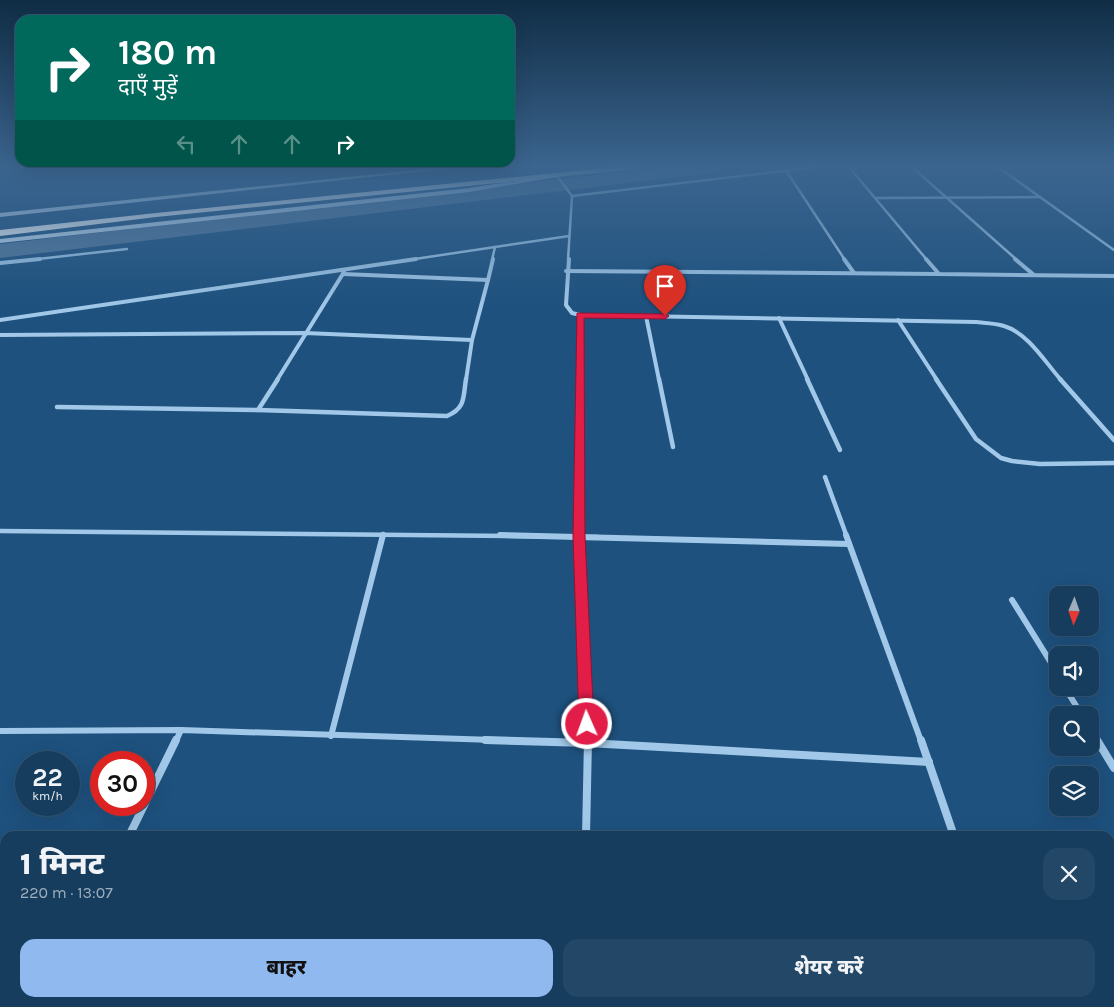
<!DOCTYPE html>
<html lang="hi">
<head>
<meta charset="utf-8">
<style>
  body { margin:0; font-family:Karla,"Noto Sans Devanagari",sans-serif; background:#234867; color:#f1f3f6; height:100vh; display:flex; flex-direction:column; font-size:19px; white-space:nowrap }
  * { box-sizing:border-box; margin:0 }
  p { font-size:16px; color:#9eaebc }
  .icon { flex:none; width:28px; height:28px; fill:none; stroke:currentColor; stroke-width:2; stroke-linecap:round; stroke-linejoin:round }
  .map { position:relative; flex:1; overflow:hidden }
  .drawer { position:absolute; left:0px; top:831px; width:1115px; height:176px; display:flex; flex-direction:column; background:#163d5e; border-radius:15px 15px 0 0; box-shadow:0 5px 20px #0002,0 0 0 1px #355673 }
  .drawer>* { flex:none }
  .guide { position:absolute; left:15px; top:15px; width:500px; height:152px; border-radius:15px; box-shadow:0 5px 20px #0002,0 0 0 1px #355673; background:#00695c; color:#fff; overflow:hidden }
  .needle { width:32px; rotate:182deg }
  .controls { position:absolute; left:1049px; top:586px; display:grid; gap:10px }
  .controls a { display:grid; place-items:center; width:50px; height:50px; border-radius:10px; background:#163d5e; box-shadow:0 5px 20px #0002,0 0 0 1px #355673; font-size:25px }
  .speed { position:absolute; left:15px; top:751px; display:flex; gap:10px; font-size:25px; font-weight:700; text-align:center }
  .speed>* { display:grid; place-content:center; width:65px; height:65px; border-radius:50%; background:#163d5e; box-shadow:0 5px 20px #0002,0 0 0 1px #355673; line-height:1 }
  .speed small { font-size:12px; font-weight:400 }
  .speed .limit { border:8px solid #d22; background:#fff; color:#111 }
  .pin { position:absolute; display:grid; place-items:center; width:42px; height:42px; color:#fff; margin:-51px -21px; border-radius:50% 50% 50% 0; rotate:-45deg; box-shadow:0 0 5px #0007 }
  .pin .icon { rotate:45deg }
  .me { position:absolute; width:55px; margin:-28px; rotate:358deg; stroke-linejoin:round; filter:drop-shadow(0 0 4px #0008) }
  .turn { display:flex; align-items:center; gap:18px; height:105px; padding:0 20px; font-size:22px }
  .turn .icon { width:65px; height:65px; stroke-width:2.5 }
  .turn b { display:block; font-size:35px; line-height:42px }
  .lanes { display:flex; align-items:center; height:48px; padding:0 20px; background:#0003; justify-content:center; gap:25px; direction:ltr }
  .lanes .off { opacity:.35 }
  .round { display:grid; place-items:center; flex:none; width:52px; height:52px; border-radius:15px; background:#234867 }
  .headline { display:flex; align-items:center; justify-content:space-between; height:85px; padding:0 20px }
  h1 { font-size:30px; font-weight:800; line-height:38px }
  .button { display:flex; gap:10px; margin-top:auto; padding:10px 20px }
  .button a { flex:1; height:58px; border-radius:15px; background:#90b9f0; color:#111; font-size:20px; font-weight:800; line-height:58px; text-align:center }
  .button a+a { background:#234867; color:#f1f3f6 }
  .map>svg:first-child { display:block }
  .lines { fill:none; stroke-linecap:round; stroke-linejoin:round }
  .river { fill:#53789a; fill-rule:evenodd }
  .street-far4 { stroke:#a1c8e8; stroke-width:2.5 }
  .street-far3 { stroke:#a1c8e8; stroke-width:4 }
  .street-far2 { stroke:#a1c8e8; stroke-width:4.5 }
  .street-far1 { stroke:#a1c8e8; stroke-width:6 }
  .street { stroke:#a1c8e8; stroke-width:8 }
  .secondary { fill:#cce2f6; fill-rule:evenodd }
  .highway { fill:#fff; fill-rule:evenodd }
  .route { fill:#e11d48; stroke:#92132f }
</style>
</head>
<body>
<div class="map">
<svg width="1114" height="1007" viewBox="0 0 1114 1007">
  <rect width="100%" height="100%" fill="#1e517e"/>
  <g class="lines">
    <polygon class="river" points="662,167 721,167 719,171 712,173 0,258 0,244"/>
    <g class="street-far4">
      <polyline points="849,167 927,260"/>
      <polyline points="912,167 1017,260"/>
      <polyline points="998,167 1114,250"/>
      <polyline points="787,172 845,260"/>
      <polyline points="557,176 572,196 568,260"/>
      <polyline points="572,196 818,167"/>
      <polyline points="877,198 1040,197"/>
      <polyline points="29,260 127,249"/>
      <polyline points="408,260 569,236"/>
      <polyline points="492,260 495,247"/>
    </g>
    <g class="street-far3">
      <path d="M 569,259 L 566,305 L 572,313 L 580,315 L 976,322 C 985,323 995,323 1004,326 C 1028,333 1045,362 1061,380"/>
      <polyline points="844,259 854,273"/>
      <polyline points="926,259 939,274 1114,276"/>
      <polyline points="1015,259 1034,275"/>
      <polyline points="0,263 40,259"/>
      <polyline points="566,271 939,274"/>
      <polyline points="343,274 488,280 493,259"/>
      <polyline points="646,316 659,380"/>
      <polyline points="779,318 808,380"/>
      <polyline points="0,320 416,259"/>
      <polyline points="898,320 937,380"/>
      <polyline points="0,335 305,333 472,340"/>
      <polyline points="277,380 344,272"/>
      <polyline points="466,380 472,340 488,280"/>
      <polyline points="580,380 580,315"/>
    </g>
    <g class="street-far2">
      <polyline points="659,379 673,447"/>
      <polyline points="807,379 840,450"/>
      <polyline points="936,379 976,439 1001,458 1012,461 1040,464 1114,463"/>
      <polyline points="1060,379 1114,440"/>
      <path d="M 57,407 L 258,410 L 447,416 C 466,408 463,397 466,379"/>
      <polyline points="258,410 278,379"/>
      <polyline points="825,477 847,537"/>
      <polyline points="0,531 598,537"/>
      <polyline points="382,537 383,534"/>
      <polyline points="579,537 580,379"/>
    </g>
    <g class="street-far1">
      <polyline points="500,535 849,544"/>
      <polyline points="579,535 588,741"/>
      <polyline points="846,535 921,741"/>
      <polyline points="1012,600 1058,674"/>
      <polyline points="1065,688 1082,715"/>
      <polyline points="1090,728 1098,741"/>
      <polyline points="0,731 181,730 524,741"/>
      <polyline points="331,736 383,535"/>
      <polyline points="176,741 181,730"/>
    </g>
    <g class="street">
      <polyline points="485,740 588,743 929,762"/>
      <polyline points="921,740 954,836"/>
      <polyline points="1097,740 1114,768"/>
      <polyline points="129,836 176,740"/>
      <polyline points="586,836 588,740"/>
      <polyline points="583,1002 583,1007"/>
      <polyline points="769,1002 794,1007"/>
      <polyline points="1043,1002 1063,1007"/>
      <polyline points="46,1007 48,1002"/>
      <polyline points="314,1007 318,1002"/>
    </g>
    <g class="secondary">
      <polygon points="446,167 463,167 0,217 0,213"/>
      <polygon points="556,175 558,177 469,192 0,243 0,239 469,188"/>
    </g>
    <polygon class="highway" points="614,167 640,167 637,169 156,217 0,236 0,230 156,213"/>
  </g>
  <linearGradient id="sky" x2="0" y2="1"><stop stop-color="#102d45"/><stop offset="0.54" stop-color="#3b658f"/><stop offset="1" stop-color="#3b658f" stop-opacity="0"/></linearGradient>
  <rect width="1114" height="308" fill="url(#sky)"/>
  <polygon class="route" points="577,313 665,314 669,316 665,319 584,318 585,536 594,724 592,729 587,731 581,729 579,724 573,536"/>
</svg>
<div class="controls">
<a><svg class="needle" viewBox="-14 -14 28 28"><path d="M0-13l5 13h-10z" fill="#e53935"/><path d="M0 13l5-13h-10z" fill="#9eaebc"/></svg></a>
<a><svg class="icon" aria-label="sound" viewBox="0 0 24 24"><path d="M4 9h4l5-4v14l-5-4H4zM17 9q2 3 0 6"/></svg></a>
<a><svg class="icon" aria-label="search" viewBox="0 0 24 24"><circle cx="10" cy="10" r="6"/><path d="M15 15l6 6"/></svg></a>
<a><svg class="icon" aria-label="layers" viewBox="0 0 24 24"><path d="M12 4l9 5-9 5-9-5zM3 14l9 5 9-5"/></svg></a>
</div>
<div class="speed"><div>22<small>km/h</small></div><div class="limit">30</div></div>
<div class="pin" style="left:665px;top:316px;background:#d93025"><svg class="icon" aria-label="arrive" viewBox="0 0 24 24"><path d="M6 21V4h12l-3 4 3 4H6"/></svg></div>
<svg class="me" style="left:587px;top:724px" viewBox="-20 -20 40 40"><circle r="17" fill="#e11d48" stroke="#fff" stroke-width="3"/><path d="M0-11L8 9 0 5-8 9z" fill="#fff"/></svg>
<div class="guide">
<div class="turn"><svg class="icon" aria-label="right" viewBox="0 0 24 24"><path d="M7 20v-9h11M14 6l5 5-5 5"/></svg><div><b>180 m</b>दाएँ मुड़ें</div></div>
<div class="lanes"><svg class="icon off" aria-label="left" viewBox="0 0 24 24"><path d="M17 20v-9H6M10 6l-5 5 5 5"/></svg><svg class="icon off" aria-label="ahead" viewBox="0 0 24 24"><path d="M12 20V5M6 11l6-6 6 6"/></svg><svg class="icon off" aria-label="ahead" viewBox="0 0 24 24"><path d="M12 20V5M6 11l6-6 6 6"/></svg><svg class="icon" aria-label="right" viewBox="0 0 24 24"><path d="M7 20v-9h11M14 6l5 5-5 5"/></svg></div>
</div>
<section class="drawer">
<div class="headline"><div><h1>1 मिनट</h1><p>220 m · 13:07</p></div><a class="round"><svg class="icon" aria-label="close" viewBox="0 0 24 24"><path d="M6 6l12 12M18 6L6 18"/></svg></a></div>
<div class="button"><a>बाहर</a><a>शेयर करें</a></div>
</section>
</div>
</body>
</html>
